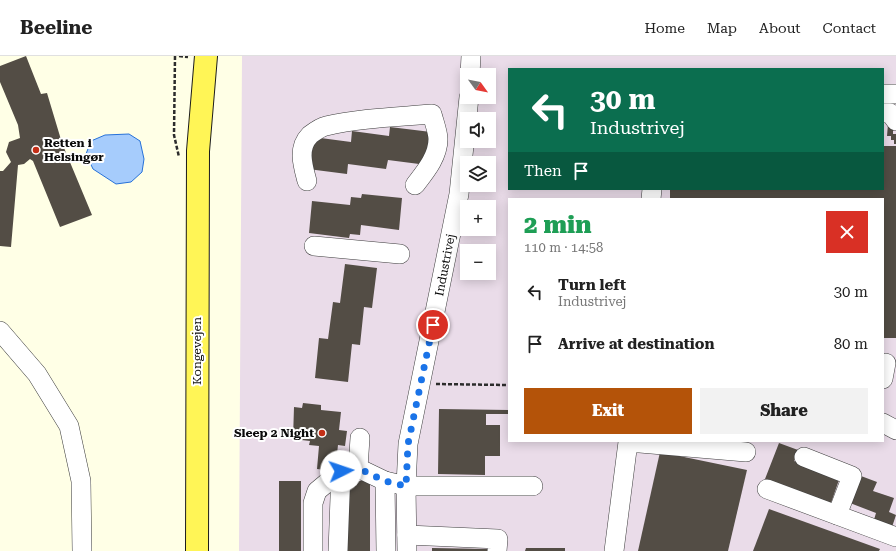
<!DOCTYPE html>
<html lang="en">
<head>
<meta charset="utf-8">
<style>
  body { margin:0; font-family:"Roboto Serif",serif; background:#f2f2f2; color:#222; height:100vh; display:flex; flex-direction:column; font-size:15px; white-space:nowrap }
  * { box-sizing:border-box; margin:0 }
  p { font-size:13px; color:#767676 }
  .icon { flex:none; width:22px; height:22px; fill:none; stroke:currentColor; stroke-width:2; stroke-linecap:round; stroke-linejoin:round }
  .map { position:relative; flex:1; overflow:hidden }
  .details { position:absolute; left:508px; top:142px; width:376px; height:244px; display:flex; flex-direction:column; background:#fff; border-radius:0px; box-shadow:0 2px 10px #0003 }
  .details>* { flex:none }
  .hud { position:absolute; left:508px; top:12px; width:376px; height:122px; border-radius:0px; box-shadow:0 2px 10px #0003; background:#0b6e4f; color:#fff; overflow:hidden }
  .needle { width:26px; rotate:123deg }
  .fabs { position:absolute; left:460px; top:12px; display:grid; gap:8px }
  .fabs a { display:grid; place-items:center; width:36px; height:36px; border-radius:0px; background:#fff; box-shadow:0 2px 10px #0003; font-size:20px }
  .pin { position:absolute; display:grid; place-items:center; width:34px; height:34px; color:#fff; margin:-17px; border:2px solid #fff; border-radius:50%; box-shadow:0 1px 4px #0007 }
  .me { position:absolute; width:44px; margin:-22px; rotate:86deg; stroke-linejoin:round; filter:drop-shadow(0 0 3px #0008) }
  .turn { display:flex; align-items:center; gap:14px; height:84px; padding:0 16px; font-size:18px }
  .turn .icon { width:52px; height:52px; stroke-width:2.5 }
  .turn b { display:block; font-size:28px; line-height:34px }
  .then { display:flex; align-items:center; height:38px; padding:0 16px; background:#0003; gap:8px; font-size:15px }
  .round { display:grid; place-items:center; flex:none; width:42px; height:42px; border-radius:0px; background:#f2f2f2 }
  .head { display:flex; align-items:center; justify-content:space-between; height:68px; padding:0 16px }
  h1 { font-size:24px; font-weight:800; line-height:30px; color:#1e9e55 }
  .primary-button { display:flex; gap:8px; margin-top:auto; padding:8px 16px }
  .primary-button a { flex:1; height:46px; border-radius:0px; background:#b45309; color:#fff; font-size:16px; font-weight:800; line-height:46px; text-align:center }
  .primary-button a+a { background:#f2f2f2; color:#222 }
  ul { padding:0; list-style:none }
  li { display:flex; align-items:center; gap:12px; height:52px; padding:0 16px }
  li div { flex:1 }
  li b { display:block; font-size:15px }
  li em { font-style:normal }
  header { display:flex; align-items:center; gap:24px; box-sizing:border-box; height:56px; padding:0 20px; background:#fff; border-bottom:1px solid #e0e0e0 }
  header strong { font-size:19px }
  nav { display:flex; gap:22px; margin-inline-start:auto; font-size:14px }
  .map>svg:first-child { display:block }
  .industrial { fill:#eadce9; fill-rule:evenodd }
  .water { fill:#a6ccfc; stroke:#2671d9 }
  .building { fill:#534d45 }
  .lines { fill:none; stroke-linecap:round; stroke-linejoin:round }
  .minor-casing { stroke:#3d3d3d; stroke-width:20 }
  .major-casing { stroke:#1b1b1b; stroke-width:24 }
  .path { stroke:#2c2c2c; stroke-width:2.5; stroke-dasharray:4 2; stroke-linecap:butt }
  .minor { stroke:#fff; stroke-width:19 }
  .major { stroke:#fff556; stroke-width:22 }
  .route { stroke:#1a73e8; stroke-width:7; stroke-dasharray:0 12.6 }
  .poi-dot { fill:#c42f17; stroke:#fff; stroke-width:1.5 }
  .labels { text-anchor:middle; stroke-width:4; stroke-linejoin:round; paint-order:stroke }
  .poi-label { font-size:12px; font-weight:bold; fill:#0a0a0a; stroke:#fff; text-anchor:start }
  .street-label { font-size:12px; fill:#0a0a0a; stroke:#fff }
</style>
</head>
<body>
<header>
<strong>Beeline</strong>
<nav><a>Home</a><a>Map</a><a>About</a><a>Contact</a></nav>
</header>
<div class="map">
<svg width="896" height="495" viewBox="0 0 896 495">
  <rect width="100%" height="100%" fill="#ffffe6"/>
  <path class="industrial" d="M 242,0 L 896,0 L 896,495 L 239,495 ZM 509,13 L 883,13 L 883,133 L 509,133 ZM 467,19 L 489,19 L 489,41 L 467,41 ZM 467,63 L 489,63 L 489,85 L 467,85 ZM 467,107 L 489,107 L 489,129 L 467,129 ZM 509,143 L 883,143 L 883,385 L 509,385 ZM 467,151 L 489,151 L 489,173 L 467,173 ZM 467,195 L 489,195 L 489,217 L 467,217 Z"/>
  <polygon class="water" points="129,78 140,85 144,103 142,116 131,126 116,128 93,113 86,98 91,85 105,79"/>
  <g class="building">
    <polygon points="26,0 41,38 47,37 62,87 92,159 60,171 33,105 30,103 24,108 18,109 11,191 0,190 0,115 3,115 11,106 6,96 9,86 20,82 18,69 0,26 0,10"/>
    <polygon points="888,68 893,69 893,78 896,78 896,88 894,88 894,84 891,84 891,80 887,80"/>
    <polygon points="390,71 431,76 427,109 388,104 386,113 348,108 347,118 308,113 313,81 351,86 352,75 389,80"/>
    <polygon points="883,90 896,90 896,282 883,282 883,143 670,143 670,133 883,133"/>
    <polygon points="362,138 402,142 399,174 361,169 360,179 350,178 349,182 309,177 312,145 350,149 351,141 361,142"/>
    <polygon points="345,208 377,212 372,252 364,251 360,289 352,288 348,326 315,322 319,282 328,283 333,246 340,247"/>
    <polygon points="303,347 321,349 321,354 341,356 339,374 347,375 345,390 338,389 336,407 327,406 326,414 317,413 319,390 309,389 310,385 293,383 294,351 302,352"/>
    <polygon points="439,353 509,354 509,358 486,358 486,369 500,369 500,400 485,400 485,419 438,418"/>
    <polygon points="779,387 798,394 794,405 840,421 831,447 765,423"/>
    <polygon points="660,396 747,414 728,495 638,495"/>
    <polygon points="861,420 877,426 873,435 894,442 889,456 896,459 891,474 873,467 876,457 850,447"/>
    <rect x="279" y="425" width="22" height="70"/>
    <rect x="347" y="425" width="23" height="70"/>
    <polygon points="769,453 880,493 879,495 753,495"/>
    <polygon points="432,492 488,493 488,495 432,495"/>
    <polygon points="526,492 565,492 565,495 525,495"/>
  </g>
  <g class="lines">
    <g class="minor-casing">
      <g id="minor">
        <polyline points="470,19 471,0"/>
        <polyline points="883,38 896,38"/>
        <polyline points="883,57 890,57 896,65"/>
        <path d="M 307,125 C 303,110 297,92 310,79 C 314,76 321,71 326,70 C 360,62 397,61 432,58 C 434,66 438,76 438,83 C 438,101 425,116 415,129"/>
        <polyline points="651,143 652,133"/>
        <polyline points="314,190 400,198"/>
        <polyline points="0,275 37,318 69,370 81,425 82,495"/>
        <polyline points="883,323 886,307"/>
        <polyline points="883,367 896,374"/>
        <polyline points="804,401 852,420 837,459"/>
        <polyline points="358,412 385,425 406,430 533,430"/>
        <polyline points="385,425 386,495"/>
        <polyline points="767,433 896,481"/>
        <polyline points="407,479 498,483 497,495"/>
        <polyline points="313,495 313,447 317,435 341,415 358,412 360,382"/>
        <polyline points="338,495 341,415"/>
        <polyline points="407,495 406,430 408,388 459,138 469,41"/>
        <polyline points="614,495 628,386 746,396"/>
      </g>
    </g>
    <g class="major-casing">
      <polyline id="major" points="197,495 198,95 206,0"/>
    </g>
    <g class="path">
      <polyline points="175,0 174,79 179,101"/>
      <polyline points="179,0 188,1"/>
      <polyline points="436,328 509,329"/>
    </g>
    <use href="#minor" class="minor"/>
    <use href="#major" class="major"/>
  </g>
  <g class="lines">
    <polyline class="route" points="341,415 358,412 385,425 406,430 408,388 433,269"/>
  </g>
  <g class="poi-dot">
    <circle cx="36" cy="94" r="4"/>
    <circle cx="322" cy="377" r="4"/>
  </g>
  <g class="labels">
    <g class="poi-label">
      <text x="44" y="91">Retten i<tspan x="44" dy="14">Helsingør</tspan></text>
      <text x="314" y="381" text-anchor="end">Sleep 2 Night</text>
    </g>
    <g class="street-label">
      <text transform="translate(445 209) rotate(-79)" y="4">Industrivej</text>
      <text transform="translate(197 295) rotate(-90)" y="4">Kongevejen</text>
    </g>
  </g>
</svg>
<div class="fabs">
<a><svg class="needle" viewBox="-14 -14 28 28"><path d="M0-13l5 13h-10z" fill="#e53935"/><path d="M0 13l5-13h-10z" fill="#767676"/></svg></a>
<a><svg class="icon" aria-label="sound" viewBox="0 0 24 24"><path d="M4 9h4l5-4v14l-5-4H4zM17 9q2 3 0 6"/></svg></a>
<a><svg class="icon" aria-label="layers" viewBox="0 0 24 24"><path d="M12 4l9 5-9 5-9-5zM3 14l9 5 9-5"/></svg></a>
<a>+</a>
<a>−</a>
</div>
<div class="pin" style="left:433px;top:269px;background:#d93025"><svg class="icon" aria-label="arrive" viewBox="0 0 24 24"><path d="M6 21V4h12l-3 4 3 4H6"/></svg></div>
<svg class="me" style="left:341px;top:415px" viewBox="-20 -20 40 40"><circle r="19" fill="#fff"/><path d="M0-13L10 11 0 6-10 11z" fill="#1a73e8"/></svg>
<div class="hud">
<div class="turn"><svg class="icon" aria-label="left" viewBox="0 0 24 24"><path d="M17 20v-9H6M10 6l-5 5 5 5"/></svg><div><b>30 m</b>Industrivej</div></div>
<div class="then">Then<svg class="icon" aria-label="arrive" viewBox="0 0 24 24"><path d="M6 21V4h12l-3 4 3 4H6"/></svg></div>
</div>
<section class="details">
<div class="head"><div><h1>2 min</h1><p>110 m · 14:58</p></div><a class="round" style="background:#d93025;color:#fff"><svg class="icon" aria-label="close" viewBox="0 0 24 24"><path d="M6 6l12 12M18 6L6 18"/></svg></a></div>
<ul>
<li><svg class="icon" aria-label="left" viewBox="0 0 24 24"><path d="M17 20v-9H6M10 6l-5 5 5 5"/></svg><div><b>Turn left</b><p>Industrivej</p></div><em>30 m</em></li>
<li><svg class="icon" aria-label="arrive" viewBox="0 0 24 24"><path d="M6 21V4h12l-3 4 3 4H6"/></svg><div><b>Arrive at destination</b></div><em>80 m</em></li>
</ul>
<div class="primary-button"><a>Exit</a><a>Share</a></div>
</section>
</div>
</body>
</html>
